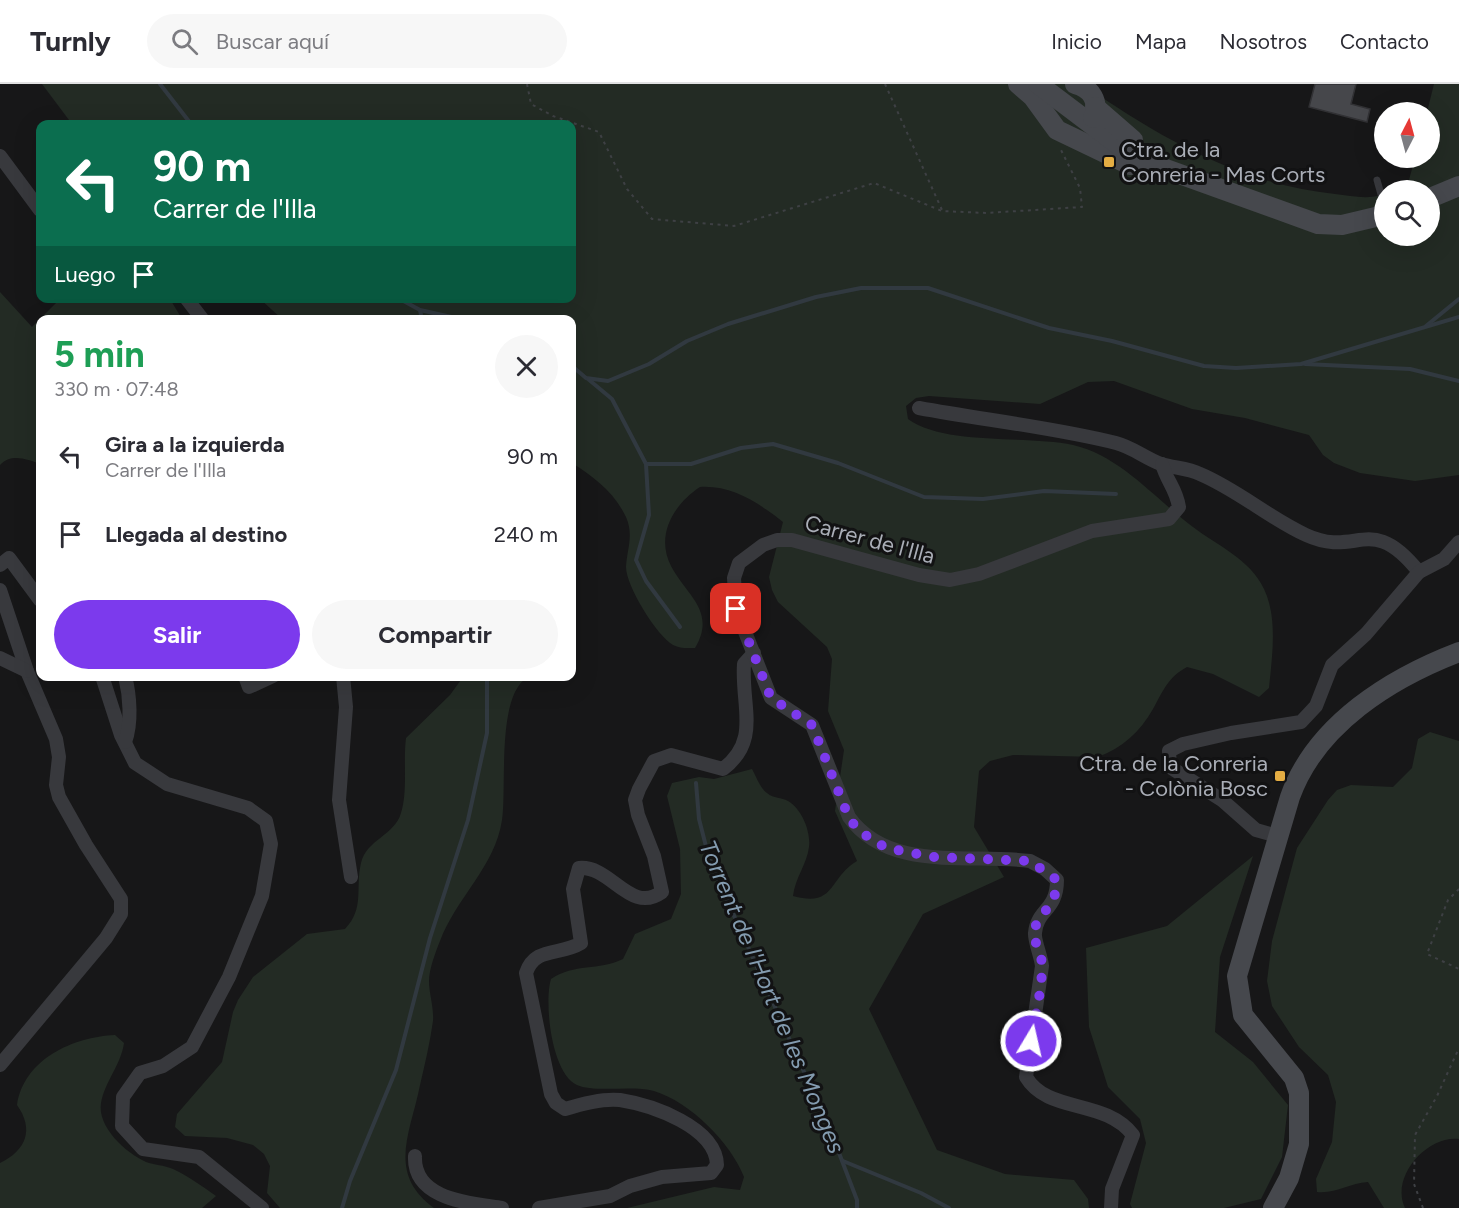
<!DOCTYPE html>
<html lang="es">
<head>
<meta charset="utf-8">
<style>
  body { margin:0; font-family:Figtree,sans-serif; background:#f7f7f7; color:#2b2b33; height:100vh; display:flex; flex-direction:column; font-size:22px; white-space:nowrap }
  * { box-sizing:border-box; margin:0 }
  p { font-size:20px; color:#7c7c81 }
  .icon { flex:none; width:33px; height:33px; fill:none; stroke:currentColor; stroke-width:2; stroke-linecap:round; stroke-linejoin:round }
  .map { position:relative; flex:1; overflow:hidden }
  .side { position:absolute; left:36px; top:231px; width:540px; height:366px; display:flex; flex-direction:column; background:#fff; border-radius:12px; box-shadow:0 6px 24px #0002 }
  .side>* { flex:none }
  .banner { position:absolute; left:36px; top:36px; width:540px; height:183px; border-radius:12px; box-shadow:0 6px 24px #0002; background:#0b6e4f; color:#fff; overflow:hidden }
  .needle { width:39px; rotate:6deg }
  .tools { position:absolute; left:1374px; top:18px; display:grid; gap:12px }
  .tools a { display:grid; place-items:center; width:66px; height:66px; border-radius:50%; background:#fff; box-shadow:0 6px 24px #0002; font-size:30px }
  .pin { position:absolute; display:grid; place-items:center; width:51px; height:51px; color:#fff; margin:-26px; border-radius:12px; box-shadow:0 3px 9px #0006 }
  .me { position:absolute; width:66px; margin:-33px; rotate:9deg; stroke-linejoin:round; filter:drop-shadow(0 0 4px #0008) }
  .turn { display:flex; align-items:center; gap:21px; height:126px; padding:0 18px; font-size:27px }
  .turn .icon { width:78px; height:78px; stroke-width:2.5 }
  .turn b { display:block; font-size:42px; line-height:51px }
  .then { display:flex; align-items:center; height:57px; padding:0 18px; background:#0003; gap:12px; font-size:22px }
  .round { display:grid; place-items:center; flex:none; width:63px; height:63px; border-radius:32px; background:#f7f7f7 }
  .summary { display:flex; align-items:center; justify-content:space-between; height:102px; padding:0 18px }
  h1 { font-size:36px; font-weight:700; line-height:45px; color:#1e9e55 }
  .primary-button { display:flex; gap:12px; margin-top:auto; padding:12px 18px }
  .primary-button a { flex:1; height:69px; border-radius:36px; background:#7c3aed; color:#fff; font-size:24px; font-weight:700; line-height:69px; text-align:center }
  .primary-button a+a { background:#f7f7f7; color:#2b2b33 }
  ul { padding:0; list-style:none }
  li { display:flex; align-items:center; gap:18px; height:78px; padding:0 18px }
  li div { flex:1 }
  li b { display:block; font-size:22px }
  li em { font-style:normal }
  header { display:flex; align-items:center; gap:36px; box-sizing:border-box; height:84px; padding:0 30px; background:#fff; border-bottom:2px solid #e1e1e2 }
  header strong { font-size:28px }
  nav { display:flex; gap:33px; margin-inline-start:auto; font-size:21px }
  .search { width:420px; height:54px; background:#f7f7f7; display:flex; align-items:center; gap:15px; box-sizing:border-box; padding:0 21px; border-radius:33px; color:#7c7c81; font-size:22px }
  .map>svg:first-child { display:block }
  .green { fill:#232b24 }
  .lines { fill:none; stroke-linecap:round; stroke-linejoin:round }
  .stream { stroke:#313940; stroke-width:4 }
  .building { fill:#46474b; stroke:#313134; stroke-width:1.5 }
  .path { stroke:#3e4044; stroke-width:2; stroke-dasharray:3 4.5; stroke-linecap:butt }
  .lane { stroke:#38393d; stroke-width:7 }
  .street { stroke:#38393d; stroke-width:14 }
  .secondary { stroke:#46484d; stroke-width:20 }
  .route { stroke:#7c3aed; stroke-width:10; stroke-dasharray:0 18 }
  .poi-dot { fill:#e4ad43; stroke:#121213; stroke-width:2 }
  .labels { text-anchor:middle; stroke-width:6; stroke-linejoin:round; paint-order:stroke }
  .poi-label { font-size:22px; fill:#aaaeb7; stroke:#121213; text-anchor:start }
  .street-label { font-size:22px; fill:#aaaeb7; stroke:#121213 }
  .water-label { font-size:24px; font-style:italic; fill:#839baf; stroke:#121213 }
</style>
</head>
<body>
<header>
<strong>Turnly</strong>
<div class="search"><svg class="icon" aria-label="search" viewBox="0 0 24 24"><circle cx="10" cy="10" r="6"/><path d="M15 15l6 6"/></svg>Buscar aquí</div>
<nav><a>Inicio</a><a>Mapa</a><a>Nosotros</a><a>Contacto</a></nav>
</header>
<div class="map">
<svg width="1459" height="1124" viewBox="0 0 1459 1124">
  <rect width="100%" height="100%" fill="#171718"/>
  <g class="green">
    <path d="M 42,0 L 1082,0 C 1161,54 1239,100 1335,110 C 1352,112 1368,116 1384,110 L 1384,152 L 1430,152 L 1430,106 L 1396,106 L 1407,103 L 1415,74 L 1430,74 L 1430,28 L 1427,28 L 1434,0 L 1459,0 L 1459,391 L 1415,397 L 1360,389 L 1334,379 L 1323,371 L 1309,351 L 1245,334 L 1192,325 L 1114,297 L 1088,298 L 1040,320 L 929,312 L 916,314 L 906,322 L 908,335 C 945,362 1027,351 1073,361 C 1121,372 1155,415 1193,443 C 1218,462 1250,475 1264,505 C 1278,534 1272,573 1269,604 L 1259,613 L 1213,590 L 1187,583 C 1168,593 1163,607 1153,625 C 1140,648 1122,664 1098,673 L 1013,671 L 990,677 L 979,687 L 974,743 L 1004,793 L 923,830 L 869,925 L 937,1066 L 1005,1090 L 1074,1096 L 1088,1115 L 1089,1124 L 627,1124 L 714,1103 L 740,1106 L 744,1093 C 731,1059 690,1018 654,1007 C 633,1001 594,1009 577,1001 C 551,989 544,918 551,895 C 575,879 598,887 623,875 L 635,850 L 671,835 L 681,810 L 680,765 L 667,712 L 672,699 L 699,693 L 714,695 L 752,685 C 756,692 760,704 767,709 C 774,715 781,713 788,717 C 802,725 811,748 809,763 C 807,780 795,794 793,812 C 836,824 828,794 857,777 L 835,727 L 844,666 L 828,627 L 832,575 L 827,563 L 778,518 L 772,506 L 769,493 L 783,438 C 759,419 732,401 700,403 C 674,420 655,451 671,482 C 686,511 717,527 695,564 C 687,564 681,565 673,561 C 657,552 626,502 626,483 C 627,465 634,451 626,433 C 614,408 594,393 572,379 L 572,236 L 282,235 L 260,215 L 572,214 L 572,40 L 72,40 Z"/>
    <path d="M 0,208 L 32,243 L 60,215 L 170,215 L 182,235 L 40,236 L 40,380 C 27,375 11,369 0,381 Z"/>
    <path d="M 463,593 L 528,593 C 496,611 507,703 502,736 C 495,783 456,814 440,857 C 436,867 429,885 429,897 C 429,910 434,923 433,937 C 430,958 425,980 420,1001 C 411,1048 386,1089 434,1124 L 280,1124 L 267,1109 L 270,1082 L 264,1070 L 253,1061 L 227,1054 L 185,1052 L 175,1043 L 177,1030 L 222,978 L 233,928 L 238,916 L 253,893 L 307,850 L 345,845 C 365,824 355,804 361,779 C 366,756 395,751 401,729 C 408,706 403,678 406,654 L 450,611 Z"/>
    <path d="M 1430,648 L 1459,657 L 1459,1055 C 1427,1051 1390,1093 1405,1124 L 1384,1124 L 1368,1098 C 1349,1099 1336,1110 1317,1108 L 1316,1095 L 1332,1058 L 1336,1018 L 1328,991 L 1299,963 L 1272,922 L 1267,897 L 1272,857 L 1297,764 L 1328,716 L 1337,706 L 1351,701 L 1393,703 L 1412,684 L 1418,655 Z"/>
    <polygon points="1253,772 1220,873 1215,948 1253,978 1288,1021 1282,1073 1261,1115 1224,1124 1132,1124 1130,1120 1146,1059 1140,1035 1108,1003 1089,943 1086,864 1167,842"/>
    <path d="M 115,951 L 124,959 C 121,981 105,997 101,1019 C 97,1043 126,1069 146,1078 C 154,1081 164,1081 173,1085 C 188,1092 202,1102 216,1112 L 202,1124 L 0,1124 L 0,1079 C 27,1066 34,1045 17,1021 C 24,975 73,953 115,951 Z"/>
  </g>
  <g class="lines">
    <g class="stream">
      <polyline points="160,0 191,40"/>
      <polyline points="398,214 420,226 465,236"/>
      <polyline points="420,226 422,236"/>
      <polyline points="1426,242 1459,215"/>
      <polyline points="1305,280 1410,285 1459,297"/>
      <polyline points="572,282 586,294 608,297 649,280 687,257 728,240 816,213 861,204 928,204 1049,244 1112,257 1204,282 1236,284 1301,280 1459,233"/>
      <polyline points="588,295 612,315 646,380 691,380 741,364 773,360 838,379 924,413 983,415 1044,407 1116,410"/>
      <polyline points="646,380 649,431 636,476 646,497 680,543"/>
      <polyline points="696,699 699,735 710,778 831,1048 857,1116 857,1124"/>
      <polyline points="843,1077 921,1109 949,1124"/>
      <polyline points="342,1124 350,1097 396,986 430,854 468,736 487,649 487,592"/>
    </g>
  </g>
  <polygon class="building" points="1315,0 1356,0 1351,20 1370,25 1367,38 1309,23"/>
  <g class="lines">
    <g class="path">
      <polyline points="527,0 531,20 553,32 599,48 627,105 652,135 734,142 874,99 942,127 986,129 1082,123 1080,104 1061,66"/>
      <polyline points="885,0 942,126"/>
      <polyline points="1459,805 1448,816 1427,870 1459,885"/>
      <polyline points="1423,1124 1414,1100 1415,1051 1437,1012 1459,964"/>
    </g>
    <polyline class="lane" points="1377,96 1384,121"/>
    <g class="street">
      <polyline points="0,72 40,126"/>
      <polyline points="186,214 203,236"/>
      <path d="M 919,324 C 984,336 1052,343 1116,359 C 1132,363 1145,374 1161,380 C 1174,384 1188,384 1200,390 C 1238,406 1269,434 1306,451 C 1358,475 1370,427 1419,488"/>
      <polyline points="0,481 9,474 40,516"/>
      <polyline points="0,506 27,587 56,655 59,673 56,701 59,713 86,761 121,815 121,830 106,854 0,981"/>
      <polyline points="0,574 27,587"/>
      <polyline points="102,592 121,651 135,679 167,700 248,724 266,737 271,760 262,812 229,893 192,963 163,982 140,989 123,1013 122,1042 143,1065 199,1073 262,1124"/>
      <path d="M 125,592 C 130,612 132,639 125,658"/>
      <polyline points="245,592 249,603 273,592"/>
      <polyline points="343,592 346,623 339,716 351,793"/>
      <polyline points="1277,752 1256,746 1222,716 1170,683 1169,667 1183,660 1231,649 1301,638 1316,622 1332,581 1366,550 1419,488 1444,475 1459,458"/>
      <path d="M 415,1072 C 413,1116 470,1119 502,1124"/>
      <path d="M 539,1124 L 610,1112 L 630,1102 L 662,1093 L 711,1089 L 717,1081 C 716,1043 652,1021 620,1016 C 602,1014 581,1020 565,1025 L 556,1019 L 551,1010 L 526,889 C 535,862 560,872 581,859 L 573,805 L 579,784 C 611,781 630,831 662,808 L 654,772 L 638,731 L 635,716 L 639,705 L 654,677 L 671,671 L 723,685 C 761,656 741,622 744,580 L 754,569"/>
      <path d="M 1111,1124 L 1112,1105 L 1133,1051 C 1104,1014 1048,1030 1026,993 L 1042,882 C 1041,872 1034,856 1035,849 C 1037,825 1057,827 1057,796 L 1045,785 L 1030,777 C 972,769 889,789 849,733 L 812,641 L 771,614 L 736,525 L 734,494 L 739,479 L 763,461 L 777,456 L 792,456 L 919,491 L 950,496 L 979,490 L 1092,447 L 1169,435 L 1179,423 C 1176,404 1167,398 1162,380"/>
    </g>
    <g class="secondary">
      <polyline points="1018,0 1033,13 1057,46 1130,81"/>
      <polyline points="1038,0 1124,65 1149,79 1318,140 1342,141 1384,131"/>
      <path d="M 1075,0 C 1091,4 1100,17 1093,34"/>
      <polyline points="1095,23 1133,56"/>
      <polyline points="1430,114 1459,102"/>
      <path d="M 1273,1124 L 1289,1094 L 1299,1060 L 1299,1009 L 1294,994 L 1243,931 L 1237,892 L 1290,713 C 1316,640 1391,594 1459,568"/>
    </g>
  </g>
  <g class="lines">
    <path class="route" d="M 736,525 L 771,614 L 812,641 L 849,734 L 859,747 L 886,764 L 934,773 L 1030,777 L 1057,796 C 1057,826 1034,830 1034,851 C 1035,860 1042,870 1042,882 C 1042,907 1035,932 1031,957"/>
  </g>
  <g class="poi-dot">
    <rect x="1103" y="72" width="12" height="12" rx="3"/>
    <rect x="1274" y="686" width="12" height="12" rx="3"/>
  </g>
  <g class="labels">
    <g class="poi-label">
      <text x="1121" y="73">Ctra. de la<tspan x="1121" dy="25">Conreria - Mas Corts</tspan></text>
      <text x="1268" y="687" text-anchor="end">Ctra. de la Conreria<tspan x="1268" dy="25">- Colònia Bosc</tspan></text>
    </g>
    <g class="street-label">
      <text transform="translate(870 455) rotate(15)" y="8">Carrer de l'Illa</text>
    </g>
    <g class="water-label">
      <text transform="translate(772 913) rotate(67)" y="8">Torrent de l'Hort de les Monges</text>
    </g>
  </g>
</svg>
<div class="tools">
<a><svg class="needle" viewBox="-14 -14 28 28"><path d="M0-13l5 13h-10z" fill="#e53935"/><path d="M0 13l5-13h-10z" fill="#7c7c81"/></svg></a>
<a><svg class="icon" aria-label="search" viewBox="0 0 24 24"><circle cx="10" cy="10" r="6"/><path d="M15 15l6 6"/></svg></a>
</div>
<div class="pin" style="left:736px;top:525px;background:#d93025"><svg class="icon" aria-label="arrive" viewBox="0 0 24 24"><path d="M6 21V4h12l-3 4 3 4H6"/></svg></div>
<svg class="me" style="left:1031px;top:957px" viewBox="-20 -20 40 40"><circle r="17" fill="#7c3aed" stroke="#fff" stroke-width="3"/><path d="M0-11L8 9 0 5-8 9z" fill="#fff"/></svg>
<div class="banner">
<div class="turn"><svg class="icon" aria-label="left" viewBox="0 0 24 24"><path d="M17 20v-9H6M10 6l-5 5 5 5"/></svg><div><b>90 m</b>Carrer de l'Illa</div></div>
<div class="then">Luego<svg class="icon" aria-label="arrive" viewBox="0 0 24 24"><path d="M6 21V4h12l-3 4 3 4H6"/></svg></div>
</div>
<section class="side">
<div class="summary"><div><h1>5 min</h1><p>330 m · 07:48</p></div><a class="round"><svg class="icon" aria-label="close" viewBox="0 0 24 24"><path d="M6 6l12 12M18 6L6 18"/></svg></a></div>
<ul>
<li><svg class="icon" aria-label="left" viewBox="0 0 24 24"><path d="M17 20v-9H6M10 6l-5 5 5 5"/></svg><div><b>Gira a la izquierda</b><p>Carrer de l'Illa</p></div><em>90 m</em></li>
<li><svg class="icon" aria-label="arrive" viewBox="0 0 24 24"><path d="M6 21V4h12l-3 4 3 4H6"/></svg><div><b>Llegada al destino</b></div><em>240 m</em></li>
</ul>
<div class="primary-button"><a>Salir</a><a>Compartir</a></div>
</section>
</div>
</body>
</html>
